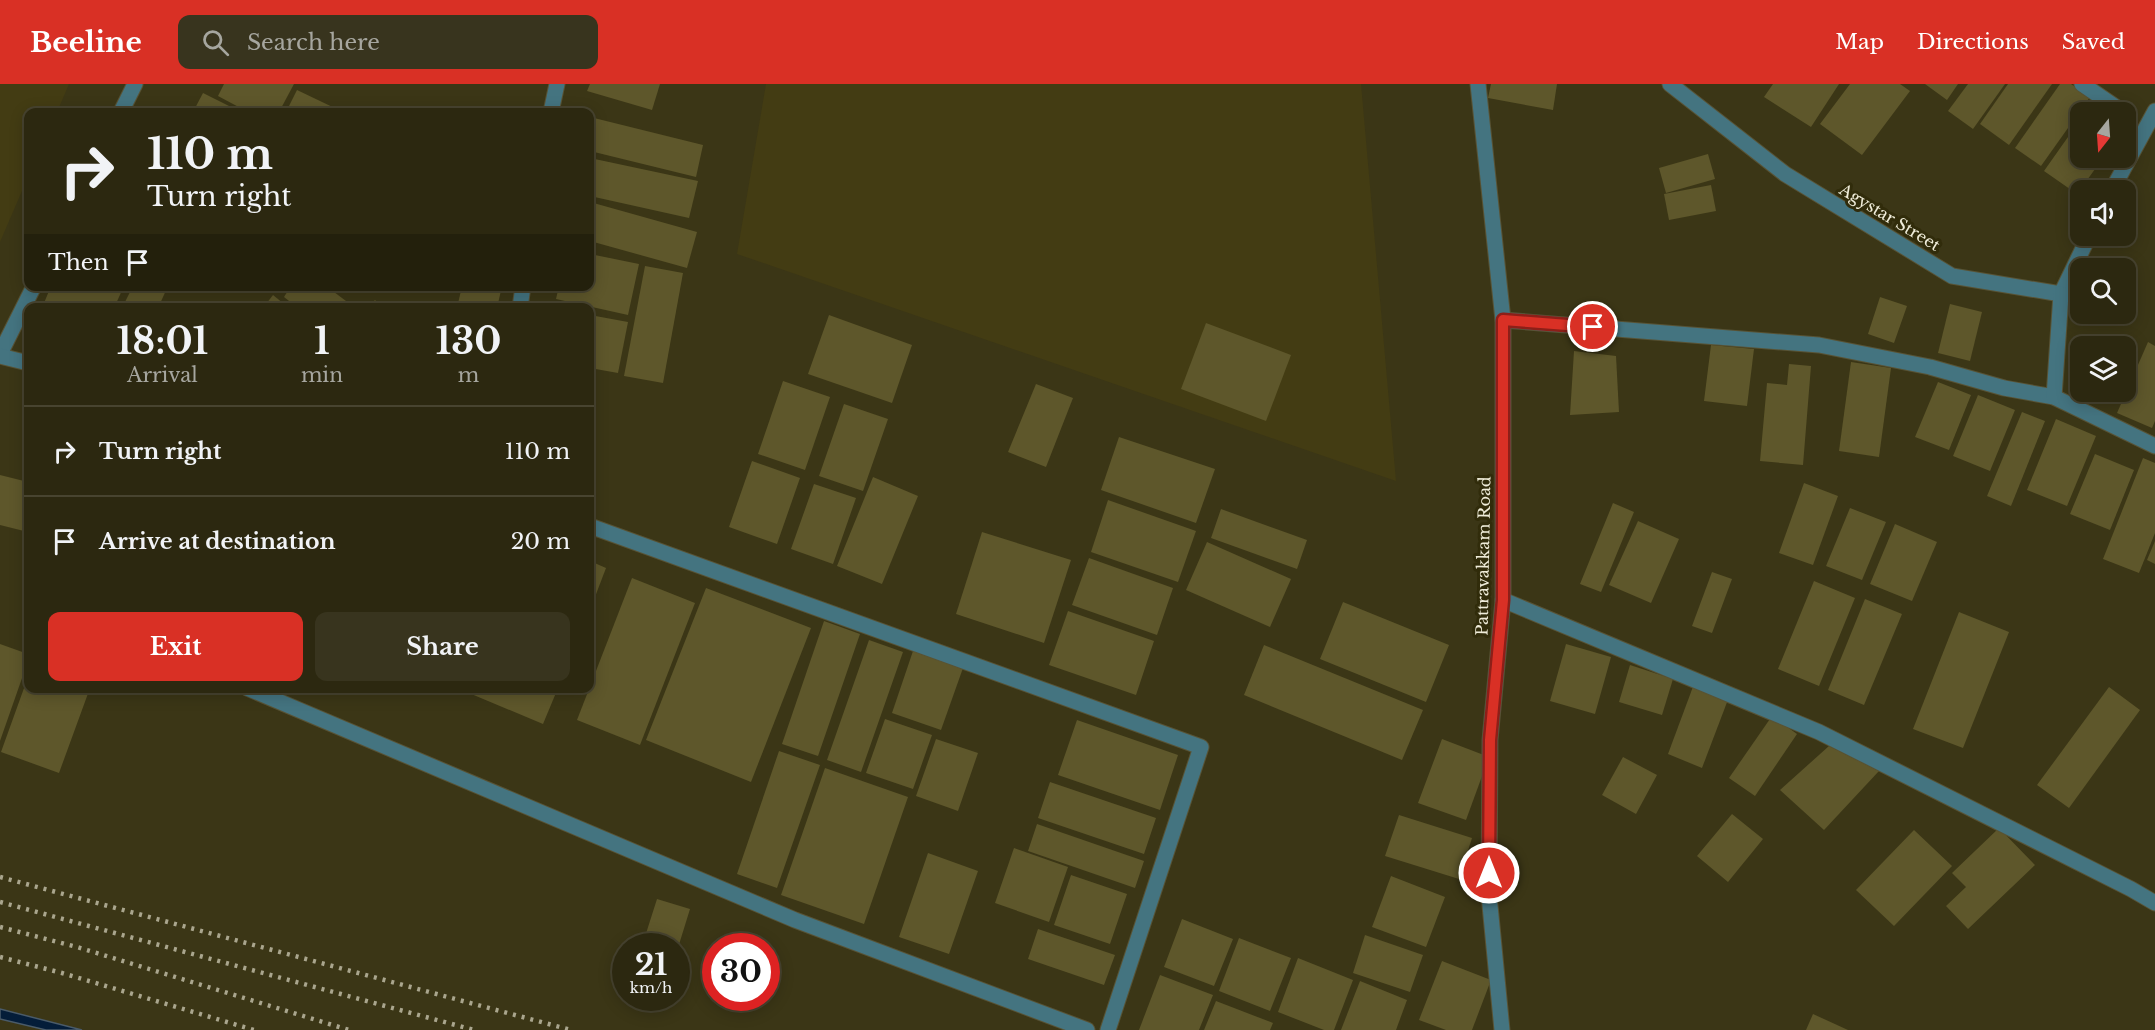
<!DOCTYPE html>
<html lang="en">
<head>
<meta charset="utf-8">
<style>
  body { margin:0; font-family:"Libre Baskerville",serif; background:#38341e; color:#f1f3f6; height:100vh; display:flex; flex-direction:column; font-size:22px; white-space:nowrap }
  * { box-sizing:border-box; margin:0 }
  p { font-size:20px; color:#a6a69f }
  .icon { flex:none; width:33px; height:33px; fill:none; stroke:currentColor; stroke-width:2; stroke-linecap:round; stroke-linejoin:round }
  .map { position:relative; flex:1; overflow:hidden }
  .details { position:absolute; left:24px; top:219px; width:570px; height:390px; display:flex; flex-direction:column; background:#2c2810; border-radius:12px; box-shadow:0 3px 15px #0003,0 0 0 2px #484430 }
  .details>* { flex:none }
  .hud { position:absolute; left:24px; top:24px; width:570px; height:183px; border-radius:12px; box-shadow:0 3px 15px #0003,0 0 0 2px #484430; background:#2c2810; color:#f1f3f6; overflow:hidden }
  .needle { width:39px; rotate:197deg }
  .controls { position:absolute; left:2070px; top:18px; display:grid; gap:12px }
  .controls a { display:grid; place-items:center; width:66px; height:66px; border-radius:12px; background:#2c2810; box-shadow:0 3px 15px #0003,0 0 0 2px #484430; font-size:30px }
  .speed { position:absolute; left:612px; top:849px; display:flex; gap:12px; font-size:30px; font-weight:700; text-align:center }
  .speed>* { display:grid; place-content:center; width:78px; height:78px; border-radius:50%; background:#2c2810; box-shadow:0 3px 15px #0003,0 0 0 2px #484430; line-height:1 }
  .speed small { font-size:15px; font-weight:400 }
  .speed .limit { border:9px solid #d22; background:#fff; color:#111 }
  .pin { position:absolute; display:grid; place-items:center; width:51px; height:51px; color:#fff; margin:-26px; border:3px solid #fff; border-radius:50%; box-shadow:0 2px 6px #0007 }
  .me { position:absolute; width:66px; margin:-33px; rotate:0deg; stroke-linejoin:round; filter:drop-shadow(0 0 4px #0008) }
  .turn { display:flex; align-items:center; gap:21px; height:126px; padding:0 24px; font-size:27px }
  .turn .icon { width:78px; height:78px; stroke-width:2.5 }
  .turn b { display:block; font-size:42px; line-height:51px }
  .then { display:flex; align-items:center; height:57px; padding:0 24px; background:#0003; gap:12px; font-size:22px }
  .eta { display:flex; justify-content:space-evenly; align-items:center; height:102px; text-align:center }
  .eta b { font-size:36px; font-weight:800; line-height:42px }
  .cta { display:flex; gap:12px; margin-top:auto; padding:12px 24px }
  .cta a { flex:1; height:69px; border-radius:12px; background:#d93025; color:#fff; font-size:24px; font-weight:800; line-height:69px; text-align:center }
  .cta a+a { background:#38341e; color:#f1f3f6 }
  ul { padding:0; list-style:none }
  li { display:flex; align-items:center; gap:18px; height:90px; padding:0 24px; border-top:2px solid #484430 }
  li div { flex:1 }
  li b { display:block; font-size:22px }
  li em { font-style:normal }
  header { display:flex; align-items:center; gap:36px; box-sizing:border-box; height:84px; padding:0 30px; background:#d93025; color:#fff }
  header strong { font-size:28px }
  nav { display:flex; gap:33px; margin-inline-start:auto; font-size:21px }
  .search { width:420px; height:54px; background:#38341e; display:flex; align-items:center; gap:15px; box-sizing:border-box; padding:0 21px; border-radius:12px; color:#a6a69f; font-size:22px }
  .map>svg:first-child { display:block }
  .built { fill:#433c13 }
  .water { fill:#041d39; stroke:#4a5b69; stroke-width:1.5 }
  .building { fill:#5e572b }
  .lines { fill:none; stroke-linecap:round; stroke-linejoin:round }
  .street-casing { stroke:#585335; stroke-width:17 }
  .street { stroke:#447480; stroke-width:15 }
  .rail { stroke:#aaa68e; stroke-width:4.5; stroke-dasharray:3 6; stroke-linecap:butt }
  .route-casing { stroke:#8d1f18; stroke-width:15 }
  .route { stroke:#d93025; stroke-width:10 }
  .labels { text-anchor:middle; stroke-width:6; stroke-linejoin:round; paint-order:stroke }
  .street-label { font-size:16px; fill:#efecd9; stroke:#312c0b }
</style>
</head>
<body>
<header>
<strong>Beeline</strong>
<div class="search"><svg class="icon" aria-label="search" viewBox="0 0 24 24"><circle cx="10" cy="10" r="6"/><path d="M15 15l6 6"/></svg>Search here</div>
<nav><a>Map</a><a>Directions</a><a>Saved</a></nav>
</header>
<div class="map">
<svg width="2155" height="946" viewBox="0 0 2155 946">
  <rect width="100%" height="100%" fill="#3b3616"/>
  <g class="built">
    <polygon points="0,0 69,0 57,28 28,28 28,93 0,158"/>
    <polygon points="766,0 1361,0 1396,397 737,170"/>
  </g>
  <polygon class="water" points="0,925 82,946 46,946 0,935"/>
  <g class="building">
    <polygon points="224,0 294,0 279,28 248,28 218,12"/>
    <polygon points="590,0 660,0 652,26 587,7"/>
    <polygon points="1491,0 1557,0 1553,26 1488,14"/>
    <polygon points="1773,0 1839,0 1811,43 1764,13"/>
    <polygon points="1850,0 1900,0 1910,7 1862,71 1820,40"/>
    <polygon points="1925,0 1958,0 1947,16"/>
    <polygon points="1968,0 2005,0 1973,45 1948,27"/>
    <polygon points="2008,0 2052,0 2009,61 1980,40"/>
    <polygon points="2060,0 2071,0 2090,13 2041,82 2015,64"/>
    <polygon points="297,6 343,28 286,28"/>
    <polygon points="203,9 241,28 193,28"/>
    <polygon points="2094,17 2110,28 2086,28"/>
    <polygon points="590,33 703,61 696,93 590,67"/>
    <polygon points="2080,36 2080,74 2103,74 2077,110 2044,87"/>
    <polygon points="1708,70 1715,95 1666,109 1659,84"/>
    <polygon points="590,74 698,97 689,134 590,112"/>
    <polygon points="1711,101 1716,127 1669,136 1664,110"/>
    <polygon points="590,118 697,148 687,184 590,157"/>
    <polygon points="590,170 639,180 628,231 556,215 559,202 590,202"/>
    <polygon points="645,182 683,189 663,299 624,292"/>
    <polygon points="51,202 124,202 114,224 42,224"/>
    <polygon points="133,202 168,202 158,224 122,224"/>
    <polygon points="291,202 326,202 346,217 341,224 298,224 284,213"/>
    <polygon points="462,202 502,202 497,224 457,224"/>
    <polygon points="273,211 289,224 263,224"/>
    <polygon points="1880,213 1907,222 1894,259 1868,250"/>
    <polygon points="375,216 383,224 367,224"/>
    <polygon points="1950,220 1982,228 1970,277 1938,269"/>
    <polygon points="590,231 628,238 618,289 590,284"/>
    <polygon points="829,231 912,261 892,319 808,290"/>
    <polygon points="1206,239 1291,271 1266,337 1181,305"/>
    <polygon points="2148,258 2155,262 2155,337 2152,344 2117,329"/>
    <polygon points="1711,261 1754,265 1747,322 1704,317"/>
    <polygon points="1574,267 1616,272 1619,328 1570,331"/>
    <polygon points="1851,278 1891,284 1879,373 1839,367"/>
    <polygon points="1789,280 1811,282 1803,381 1760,377 1767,299 1787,301"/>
    <polygon points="783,297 830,313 805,386 758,370"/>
    <polygon points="1938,298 1971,311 1949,366 1915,353"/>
    <polygon points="1036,300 1073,314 1046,383 1008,368"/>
    <polygon points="1978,311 2015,326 1990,387 1953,372"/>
    <polygon points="844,320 888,335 863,407 819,392"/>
    <polygon points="2022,328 2045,337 2011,422 1987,412"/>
    <polygon points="2056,335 2096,352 2067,422 2027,406"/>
    <polygon points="1119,353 1215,385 1196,439 1101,406"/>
    <polygon points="2095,370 2134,386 2110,446 2070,430"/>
    <polygon points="2143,374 2155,379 2155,449 2139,489 2103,475"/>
    <polygon points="752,377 800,394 777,460 729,443"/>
    <polygon points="0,391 28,398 28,448 0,441"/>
    <polygon points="873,393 918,412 882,500 837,482"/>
    <polygon points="1804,399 1838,412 1813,481 1779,469"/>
    <polygon points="814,400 856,414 833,480 791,465"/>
    <polygon points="1108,416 1196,447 1178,498 1091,468"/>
    <polygon points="1613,419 1634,428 1601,508 1580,500"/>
    <polygon points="1850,424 1886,438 1862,496 1826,482"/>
    <polygon points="1221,425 1307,456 1297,485 1211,454"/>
    <polygon points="1638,437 1679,455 1651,519 1609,501"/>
    <polygon points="1895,440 1937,458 1912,517 1870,500"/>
    <polygon points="982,448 1071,476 1044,559 956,530"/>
    <polygon points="2155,457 2155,480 2147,476"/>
    <polygon points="1207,458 1291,495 1270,543 1186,506"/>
    <polygon points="1089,474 1173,504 1157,551 1072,521"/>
    <polygon points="590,477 606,484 590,526"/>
    <polygon points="1712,488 1732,495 1712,549 1692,542"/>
    <polygon points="632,494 695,519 640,661 577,636"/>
    <polygon points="1814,497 1855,514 1819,602 1778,585"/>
    <polygon points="706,504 811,544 751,698 646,656"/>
    <polygon points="1865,515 1902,530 1864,621 1828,606"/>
    <polygon points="1343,518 1449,561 1426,618 1320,575"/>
    <polygon points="1068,527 1154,557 1136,611 1049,581"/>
    <polygon points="1959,528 2009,548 1963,664 1913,645"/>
    <polygon points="824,537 860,550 818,672 782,660"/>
    <polygon points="869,556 903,568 861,688 827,676"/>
    <polygon points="0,560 28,570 28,577 0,657"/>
    <polygon points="1566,560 1611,573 1595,630 1550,617"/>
    <polygon points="1264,561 1423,626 1402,676 1244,611"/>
    <polygon points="913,567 963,584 941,646 892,629"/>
    <polygon points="1630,581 1673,595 1662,631 1619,618"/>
    <polygon points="28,593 28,604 90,604 59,689 1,668"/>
    <polygon points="1694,600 1729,613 1702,684 1668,670"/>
    <polygon points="2109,603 2140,626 2069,724 2037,701"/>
    <polygon points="457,604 558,604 543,640"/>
    <polygon points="1772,632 1797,650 1755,712 1729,694"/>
    <polygon points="885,635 932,651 913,705 866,689"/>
    <polygon points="1077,636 1178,671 1160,726 1058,691"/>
    <polygon points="936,655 978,669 958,727 916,712"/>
    <polygon points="1442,655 1489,673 1466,736 1418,719"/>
    <polygon points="1829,662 1879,687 1824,746 1780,706"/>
    <polygon points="779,667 820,681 777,804 737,790"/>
    <polygon points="1623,673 1657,691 1636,730 1602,711"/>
    <polygon points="825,684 908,713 864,840 781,811"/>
    <polygon points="1050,698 1156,734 1144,770 1038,734"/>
    <polygon points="1732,730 1763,755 1728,798 1697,772"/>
    <polygon points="1399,731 1472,754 1459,795 1385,772"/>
    <polygon points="1037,740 1144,777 1135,804 1028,767"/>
    <polygon points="1999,744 2035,781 1968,845 1946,822 1966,803 1952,789"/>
    <polygon points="1914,746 1952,782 1894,842 1856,806"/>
    <polygon points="1014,764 1068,783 1049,838 995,819"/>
    <polygon points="928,769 978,787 949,870 899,853"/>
    <polygon points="1071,791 1127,810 1110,860 1054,841"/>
    <polygon points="1391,792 1445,813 1426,863 1372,843"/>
    <polygon points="657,815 690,825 677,867 676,862 642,862"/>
    <polygon points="1182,835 1233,855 1214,902 1164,883"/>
    <polygon points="1038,845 1115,871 1104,901 1028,875"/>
    <polygon points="1365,851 1423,871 1410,908 1353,889"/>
    <polygon points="1239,854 1291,874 1270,927 1219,907"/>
    <polygon points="1298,874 1353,896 1334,946 1324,946 1278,928"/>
    <polygon points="1442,877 1491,896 1472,946 1446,946 1419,936"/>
    <polygon points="1160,891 1213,911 1199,946 1139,946"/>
    <polygon points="1360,897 1407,916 1396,946 1341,946"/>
    <polygon points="1216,917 1273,939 1270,946 1204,946"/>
    <polygon points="1813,930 1848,946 1806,946"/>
  </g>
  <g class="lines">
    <g class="street-casing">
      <g id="street">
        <polyline points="1478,0 1503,236 1503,516 1490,656 1489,811 1502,946"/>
        <polyline points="1670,0 1785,90 1952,192 2061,210 2089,152"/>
        <polyline points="2082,0 2123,28"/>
        <polyline points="121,28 135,0"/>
        <polyline points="551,28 557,0"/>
        <polyline points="2112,106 2155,27"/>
        <polyline points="520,224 523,202"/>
        <polyline points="1503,236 1819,261 1930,283 2004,304 2054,313 2155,362"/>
        <polyline points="0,270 34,202"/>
        <polyline points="0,272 28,279"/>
        <polyline points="2054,313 2061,210"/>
        <polyline points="590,442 1201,663 1108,946"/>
        <polyline points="1503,516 1819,648 2131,805 2155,819"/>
        <polyline points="247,604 795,836 1087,946"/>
      </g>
    </g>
    <use href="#street" class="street"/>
    <g class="rail">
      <polyline points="0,793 571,946"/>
      <polyline points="0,818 474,946"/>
      <polyline points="0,843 77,863 349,946"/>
      <polyline points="0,873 62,889 254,946"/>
    </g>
  </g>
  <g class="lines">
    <g class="route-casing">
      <polyline id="route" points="1489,789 1490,656 1503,516 1503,236 1593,243"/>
    </g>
    <use href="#route" class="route"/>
  </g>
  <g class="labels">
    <g class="street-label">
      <text transform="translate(1890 133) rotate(31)" y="6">Agystar Street</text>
      <text transform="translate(1483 472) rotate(-89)" y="6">Pattravakkam Road</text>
    </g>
  </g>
</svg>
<div class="controls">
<a><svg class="needle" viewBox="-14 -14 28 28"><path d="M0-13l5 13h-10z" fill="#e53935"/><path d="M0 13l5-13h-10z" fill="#a6a69f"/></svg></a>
<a><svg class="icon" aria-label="sound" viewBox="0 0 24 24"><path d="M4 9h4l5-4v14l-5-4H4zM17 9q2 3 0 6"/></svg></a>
<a><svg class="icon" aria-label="search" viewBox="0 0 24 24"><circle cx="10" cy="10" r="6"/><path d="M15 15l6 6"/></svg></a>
<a><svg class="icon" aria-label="layers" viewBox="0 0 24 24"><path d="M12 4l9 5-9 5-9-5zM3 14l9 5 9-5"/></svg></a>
</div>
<div class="speed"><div>21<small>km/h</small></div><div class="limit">30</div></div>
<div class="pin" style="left:1593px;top:243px;background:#d93025"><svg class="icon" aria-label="arrive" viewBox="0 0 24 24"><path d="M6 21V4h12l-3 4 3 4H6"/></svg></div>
<svg class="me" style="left:1489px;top:789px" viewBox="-20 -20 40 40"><circle r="17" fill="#d93025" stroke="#fff" stroke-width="3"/><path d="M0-11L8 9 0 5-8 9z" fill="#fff"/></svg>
<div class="hud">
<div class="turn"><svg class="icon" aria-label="right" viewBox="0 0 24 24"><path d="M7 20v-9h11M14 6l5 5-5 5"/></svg><div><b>110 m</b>Turn right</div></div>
<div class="then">Then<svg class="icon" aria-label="arrive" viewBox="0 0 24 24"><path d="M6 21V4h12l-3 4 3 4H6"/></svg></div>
</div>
<section class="details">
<div class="eta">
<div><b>18:01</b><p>Arrival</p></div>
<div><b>1</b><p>min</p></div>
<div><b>130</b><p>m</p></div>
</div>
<ul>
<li><svg class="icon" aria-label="right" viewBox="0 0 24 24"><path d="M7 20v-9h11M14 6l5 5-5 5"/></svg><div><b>Turn right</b></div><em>110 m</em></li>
<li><svg class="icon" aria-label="arrive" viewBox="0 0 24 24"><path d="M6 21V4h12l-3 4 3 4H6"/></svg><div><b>Arrive at destination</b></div><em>20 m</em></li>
</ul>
<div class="cta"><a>Exit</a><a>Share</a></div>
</section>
</div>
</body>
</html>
